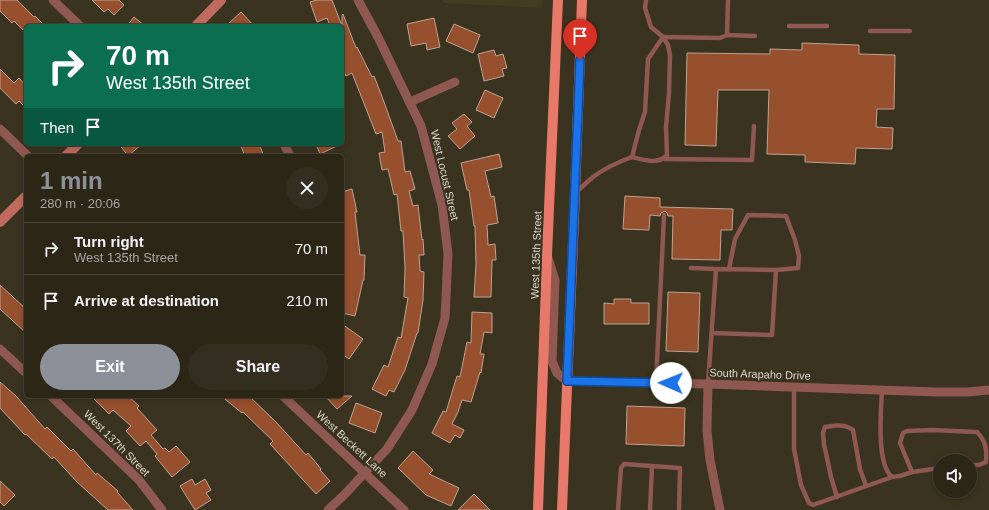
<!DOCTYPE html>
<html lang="en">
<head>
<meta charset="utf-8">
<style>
  body { margin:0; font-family:Arial,sans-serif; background:#342e20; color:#f1f3f6; height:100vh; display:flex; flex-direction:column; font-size:15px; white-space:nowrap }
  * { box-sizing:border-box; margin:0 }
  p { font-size:13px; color:#a6a5a1 }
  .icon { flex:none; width:22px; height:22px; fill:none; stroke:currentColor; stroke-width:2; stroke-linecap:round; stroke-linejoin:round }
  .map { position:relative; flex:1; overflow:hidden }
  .panel { position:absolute; left:24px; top:154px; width:320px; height:244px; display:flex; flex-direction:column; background:#2c2617; border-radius:6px; box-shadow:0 2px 6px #0003,0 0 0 1px #484336 }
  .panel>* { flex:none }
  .top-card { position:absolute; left:24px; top:24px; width:320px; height:122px; border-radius:6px; box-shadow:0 2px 6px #0003,0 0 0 1px #484336; background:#0b6e4f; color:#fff; overflow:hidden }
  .controls { position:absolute; left:933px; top:454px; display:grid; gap:8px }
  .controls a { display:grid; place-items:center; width:44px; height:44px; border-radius:50%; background:#2c2617; box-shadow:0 2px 6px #0003,0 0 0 1px #484336; font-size:20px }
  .pin { position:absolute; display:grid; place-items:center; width:34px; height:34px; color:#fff; margin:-41px -17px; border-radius:50% 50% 50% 0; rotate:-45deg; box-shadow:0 0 4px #0007 }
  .pin .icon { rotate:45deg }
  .me { position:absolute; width:44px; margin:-22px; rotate:271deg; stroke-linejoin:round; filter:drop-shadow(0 0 3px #0008) }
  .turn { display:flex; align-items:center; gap:14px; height:84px; padding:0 16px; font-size:18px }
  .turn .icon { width:52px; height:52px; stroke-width:2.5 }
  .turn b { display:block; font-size:28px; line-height:34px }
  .then { display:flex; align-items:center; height:38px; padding:0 16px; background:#0003; gap:8px; font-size:15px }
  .round { display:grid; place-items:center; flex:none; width:42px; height:42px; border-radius:21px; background:#342e20 }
  .headline { display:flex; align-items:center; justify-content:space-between; height:68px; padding:0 16px }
  h1 { font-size:24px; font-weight:700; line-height:30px; color:#8c9099 }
  .button { display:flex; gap:8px; margin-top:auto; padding:8px 16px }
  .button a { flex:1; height:46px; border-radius:24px; background:#8c9099; color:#fff; font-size:16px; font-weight:700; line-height:46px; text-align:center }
  .button a+a { background:#342e20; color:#f1f3f6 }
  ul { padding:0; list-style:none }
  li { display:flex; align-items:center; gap:12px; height:52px; padding:0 16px; border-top:1px solid #484336 }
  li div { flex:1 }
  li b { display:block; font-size:15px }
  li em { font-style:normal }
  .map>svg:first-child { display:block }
  .built { fill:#443b20 }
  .building { fill:#97502d; stroke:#bca397 }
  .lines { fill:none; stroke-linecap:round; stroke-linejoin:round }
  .lane { stroke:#8f5850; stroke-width:4.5 }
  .street { stroke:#8f5850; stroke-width:9 }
  .secondary { stroke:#c16b5f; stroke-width:10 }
  .primary { stroke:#e87869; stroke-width:10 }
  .route-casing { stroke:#114b97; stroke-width:10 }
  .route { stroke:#1a73e8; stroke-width:7 }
  .labels { text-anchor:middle; stroke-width:4; stroke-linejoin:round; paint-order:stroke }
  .street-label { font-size:11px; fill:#dbd7cb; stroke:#3a331f }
</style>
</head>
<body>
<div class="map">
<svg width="989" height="510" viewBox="0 0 989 510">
  <rect width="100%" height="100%" fill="#3a331f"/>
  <polygon class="built" points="442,0 543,0 542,8 444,3"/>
  <g class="building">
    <polygon points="0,0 17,0 34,17 35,16 45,26 26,26 26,33 14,21 12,23 0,11"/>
    <polygon points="92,0 119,0 124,5 114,15 108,9 104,12"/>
    <polygon points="317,0 332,0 342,26 342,15 343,14 356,48 357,47 372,77 374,76 384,102 398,141 401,141 405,172 410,171 415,189 409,191 413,206 418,205 422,240 423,239 424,255 419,255 420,271 424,272 423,300 418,333 417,333 405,370 394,392 389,390 386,396 372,389 384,365 388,367 398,337 401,338 408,298 404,297 405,268 403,231 401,231 397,194 394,195 388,169 382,170 379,153 385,152 382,132 376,134 352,73 346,76 342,68 342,26 330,26 327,18 317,22 310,2"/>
    <polygon points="241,12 254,26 226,26"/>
    <polygon points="134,17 145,26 127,26"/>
    <polygon points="434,18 440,47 427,50 426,43 411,46 407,24"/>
    <polygon points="454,24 480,35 473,53 446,41"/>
    <polygon points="802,43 859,45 859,54 895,55 894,109 877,109 876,127 893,128 892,149 856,148 855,164 805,162 805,155 767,154 769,90 718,90 716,146 685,145 687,53 770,54 770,49 802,50"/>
    <polygon points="494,50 496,56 503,54 507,68 502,69 504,76 484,81 478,54"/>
    <polygon points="0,69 14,83 19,78 26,86 26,108 19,101 16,104 0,88"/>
    <polygon points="485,90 503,98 494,118 476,110"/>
    <polygon points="464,114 472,122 467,126 475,136 460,149 448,136 457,129 452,123"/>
    <polygon points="119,144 142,144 128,156"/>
    <polygon points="240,144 259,144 264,156 245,156"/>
    <polygon points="316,144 341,144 320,154"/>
    <polygon points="499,154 502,167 485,171 491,197 494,196 498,223 487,225 488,245 495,244 496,260 492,260 491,297 474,297 476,263 475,226 474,226 469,190 467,190 461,163"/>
    <polygon points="352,189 357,212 355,212 360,255 365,255 364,280 363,280 355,316 342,313 342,290 344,249 342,249 342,192"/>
    <polygon points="625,196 660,198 660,207 733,209 732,230 721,230 720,260 672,259 673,216 668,216 667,213 665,211 661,213 660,216 650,215 649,230 623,229"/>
    <polygon points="0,285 26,309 26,333 0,309"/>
    <polygon points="668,292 700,293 698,352 666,351"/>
    <polygon points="614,299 631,299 631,303 649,303 649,324 604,324 604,303 614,304"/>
    <polygon points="472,312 492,313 492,333 484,332 480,354 484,354 481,373 480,372 471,402 462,400 458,412 452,424 464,430 460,438 455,435 450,443 432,433 443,411 446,412 457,376 460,377 467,342 471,343"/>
    <polygon points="342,324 363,339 349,359 342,354"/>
    <polygon points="0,382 16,396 45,429 47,427 71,451 73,449 96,475 97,473 118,491 117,492 133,510 108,510 77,482 54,457 52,459 26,434 25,435 0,408"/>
    <polygon points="91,396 128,396 139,406 137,408 157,430 151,435 163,449 165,448 169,452 176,446 190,462 172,477 155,456 157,454 146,441 140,446 126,431 131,426 113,410 109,414"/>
    <polygon points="221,396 249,396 276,422 306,455 308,453 321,469 320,470 330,481 316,494 270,444 273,441 243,412 242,413"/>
    <polygon points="325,396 352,396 337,409"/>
    <polygon points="356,403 382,413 375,433 349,423"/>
    <polygon points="627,406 685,408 684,446 626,444"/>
    <polygon points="413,451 433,470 429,474 459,488 451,506 426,495 398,468"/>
    <polygon points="192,479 195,485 205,479 211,490 206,493 211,500 195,510 180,486"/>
    <polygon points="0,481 15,495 4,506 0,502"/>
    <polygon points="474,494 490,510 458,510"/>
  </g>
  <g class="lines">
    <g class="lane">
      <polyline points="789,26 827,26"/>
      <polyline points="870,31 910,31"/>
      <polyline points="727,35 728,0"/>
      <polyline points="663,37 720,38 727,35 755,36"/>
      <path d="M 632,157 C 643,160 659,165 667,155 L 666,127 L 669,93 L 670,55 L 668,45 L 663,37"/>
      <polyline points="664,159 752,160 754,126"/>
      <path d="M 576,192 C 582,187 587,182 593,177 C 605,168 618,162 632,157 L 639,130 L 645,112 L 648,59 L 663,37 L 651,27 L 645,8 L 646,0"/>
      <polyline points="691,268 716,269"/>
      <polyline points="712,333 772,335 776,270 798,268 799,256 795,240 786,216 748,215 735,239 729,269"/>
      <polyline points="656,383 664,215"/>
      <polyline points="708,384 716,269 776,270"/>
      <polyline points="794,387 794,449 801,485 809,503 813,505 892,477"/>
      <path d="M 882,390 C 881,410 876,464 892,477 L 900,476 L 912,472 L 940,468"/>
      <path d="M 912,472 L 900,443 L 903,433 L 907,431 L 932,430 L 977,432 C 986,441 987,450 986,462 L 979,465 L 970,465"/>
      <path d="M 837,497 L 831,477 L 824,444 L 823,433 L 825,427 C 834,425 846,424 853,430 L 860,469 L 866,486"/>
      <polyline points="618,510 621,468 624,464 680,468 679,510"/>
      <polyline points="650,510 652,466"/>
    </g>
    <g class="street">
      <polyline points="53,0 80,26"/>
      <polyline points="410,102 455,82"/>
      <polyline points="0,129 28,156"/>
      <polyline points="284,144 290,156"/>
      <polyline points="548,258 555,280 552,361 557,373 567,381 708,384 937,392 967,392 989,390"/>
      <polyline points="0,349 26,373"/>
      <polyline points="708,384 707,431 710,460 720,510"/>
      <polyline points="51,396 139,480 162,510"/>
      <polyline points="283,396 404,510"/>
      <polyline points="328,510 345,494 387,449 412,410 432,364 445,318 448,254 442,205 421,126 378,37 358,0"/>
    </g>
    <g class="secondary">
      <polyline points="196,26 221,0"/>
      <polyline points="66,156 78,144"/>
      <polyline points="0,222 26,196"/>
    </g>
    <g class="primary">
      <polyline points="538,510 547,255 558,0"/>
      <polyline points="562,510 575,193 582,0"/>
    </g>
  </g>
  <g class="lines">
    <g class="route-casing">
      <polyline id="route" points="580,60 567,381 671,383"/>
    </g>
    <use href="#route" class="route"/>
  </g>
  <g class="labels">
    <g class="street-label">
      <text transform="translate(445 175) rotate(77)" y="4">West Locust Street</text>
      <text transform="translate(536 255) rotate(-88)" y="4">West 135th Street</text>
      <text transform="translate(760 374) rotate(2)" y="4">South Arapaho Drive</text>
      <text transform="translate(117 443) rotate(45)" y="4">West 137th Street</text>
      <text transform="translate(352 444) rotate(43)" y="4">West Beckett Lane</text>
    </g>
  </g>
</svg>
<div class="controls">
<a><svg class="icon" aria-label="sound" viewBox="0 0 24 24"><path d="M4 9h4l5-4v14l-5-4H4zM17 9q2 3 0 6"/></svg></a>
</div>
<div class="pin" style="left:580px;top:60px;background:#d93025"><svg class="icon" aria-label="arrive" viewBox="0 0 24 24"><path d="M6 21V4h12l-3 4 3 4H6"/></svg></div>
<svg class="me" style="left:671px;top:383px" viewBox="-20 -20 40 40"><circle r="19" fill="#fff"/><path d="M0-13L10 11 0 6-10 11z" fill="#1a73e8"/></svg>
<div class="top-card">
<div class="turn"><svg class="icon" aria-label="right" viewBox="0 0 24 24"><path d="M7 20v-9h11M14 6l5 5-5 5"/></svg><div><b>70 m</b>West 135th Street</div></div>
<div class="then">Then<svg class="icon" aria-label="arrive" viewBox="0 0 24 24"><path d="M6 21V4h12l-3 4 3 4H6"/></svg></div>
</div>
<section class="panel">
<div class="headline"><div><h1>1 min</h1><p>280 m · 20:06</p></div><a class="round"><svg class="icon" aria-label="close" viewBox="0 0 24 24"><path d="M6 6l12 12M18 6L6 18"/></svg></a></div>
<ul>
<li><svg class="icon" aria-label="right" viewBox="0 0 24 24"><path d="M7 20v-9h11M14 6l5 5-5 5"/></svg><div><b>Turn right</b><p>West 135th Street</p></div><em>70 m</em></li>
<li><svg class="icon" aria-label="arrive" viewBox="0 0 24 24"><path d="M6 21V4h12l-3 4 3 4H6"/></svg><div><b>Arrive at destination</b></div><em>210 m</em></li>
</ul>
<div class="button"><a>Exit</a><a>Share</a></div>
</section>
</div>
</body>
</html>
